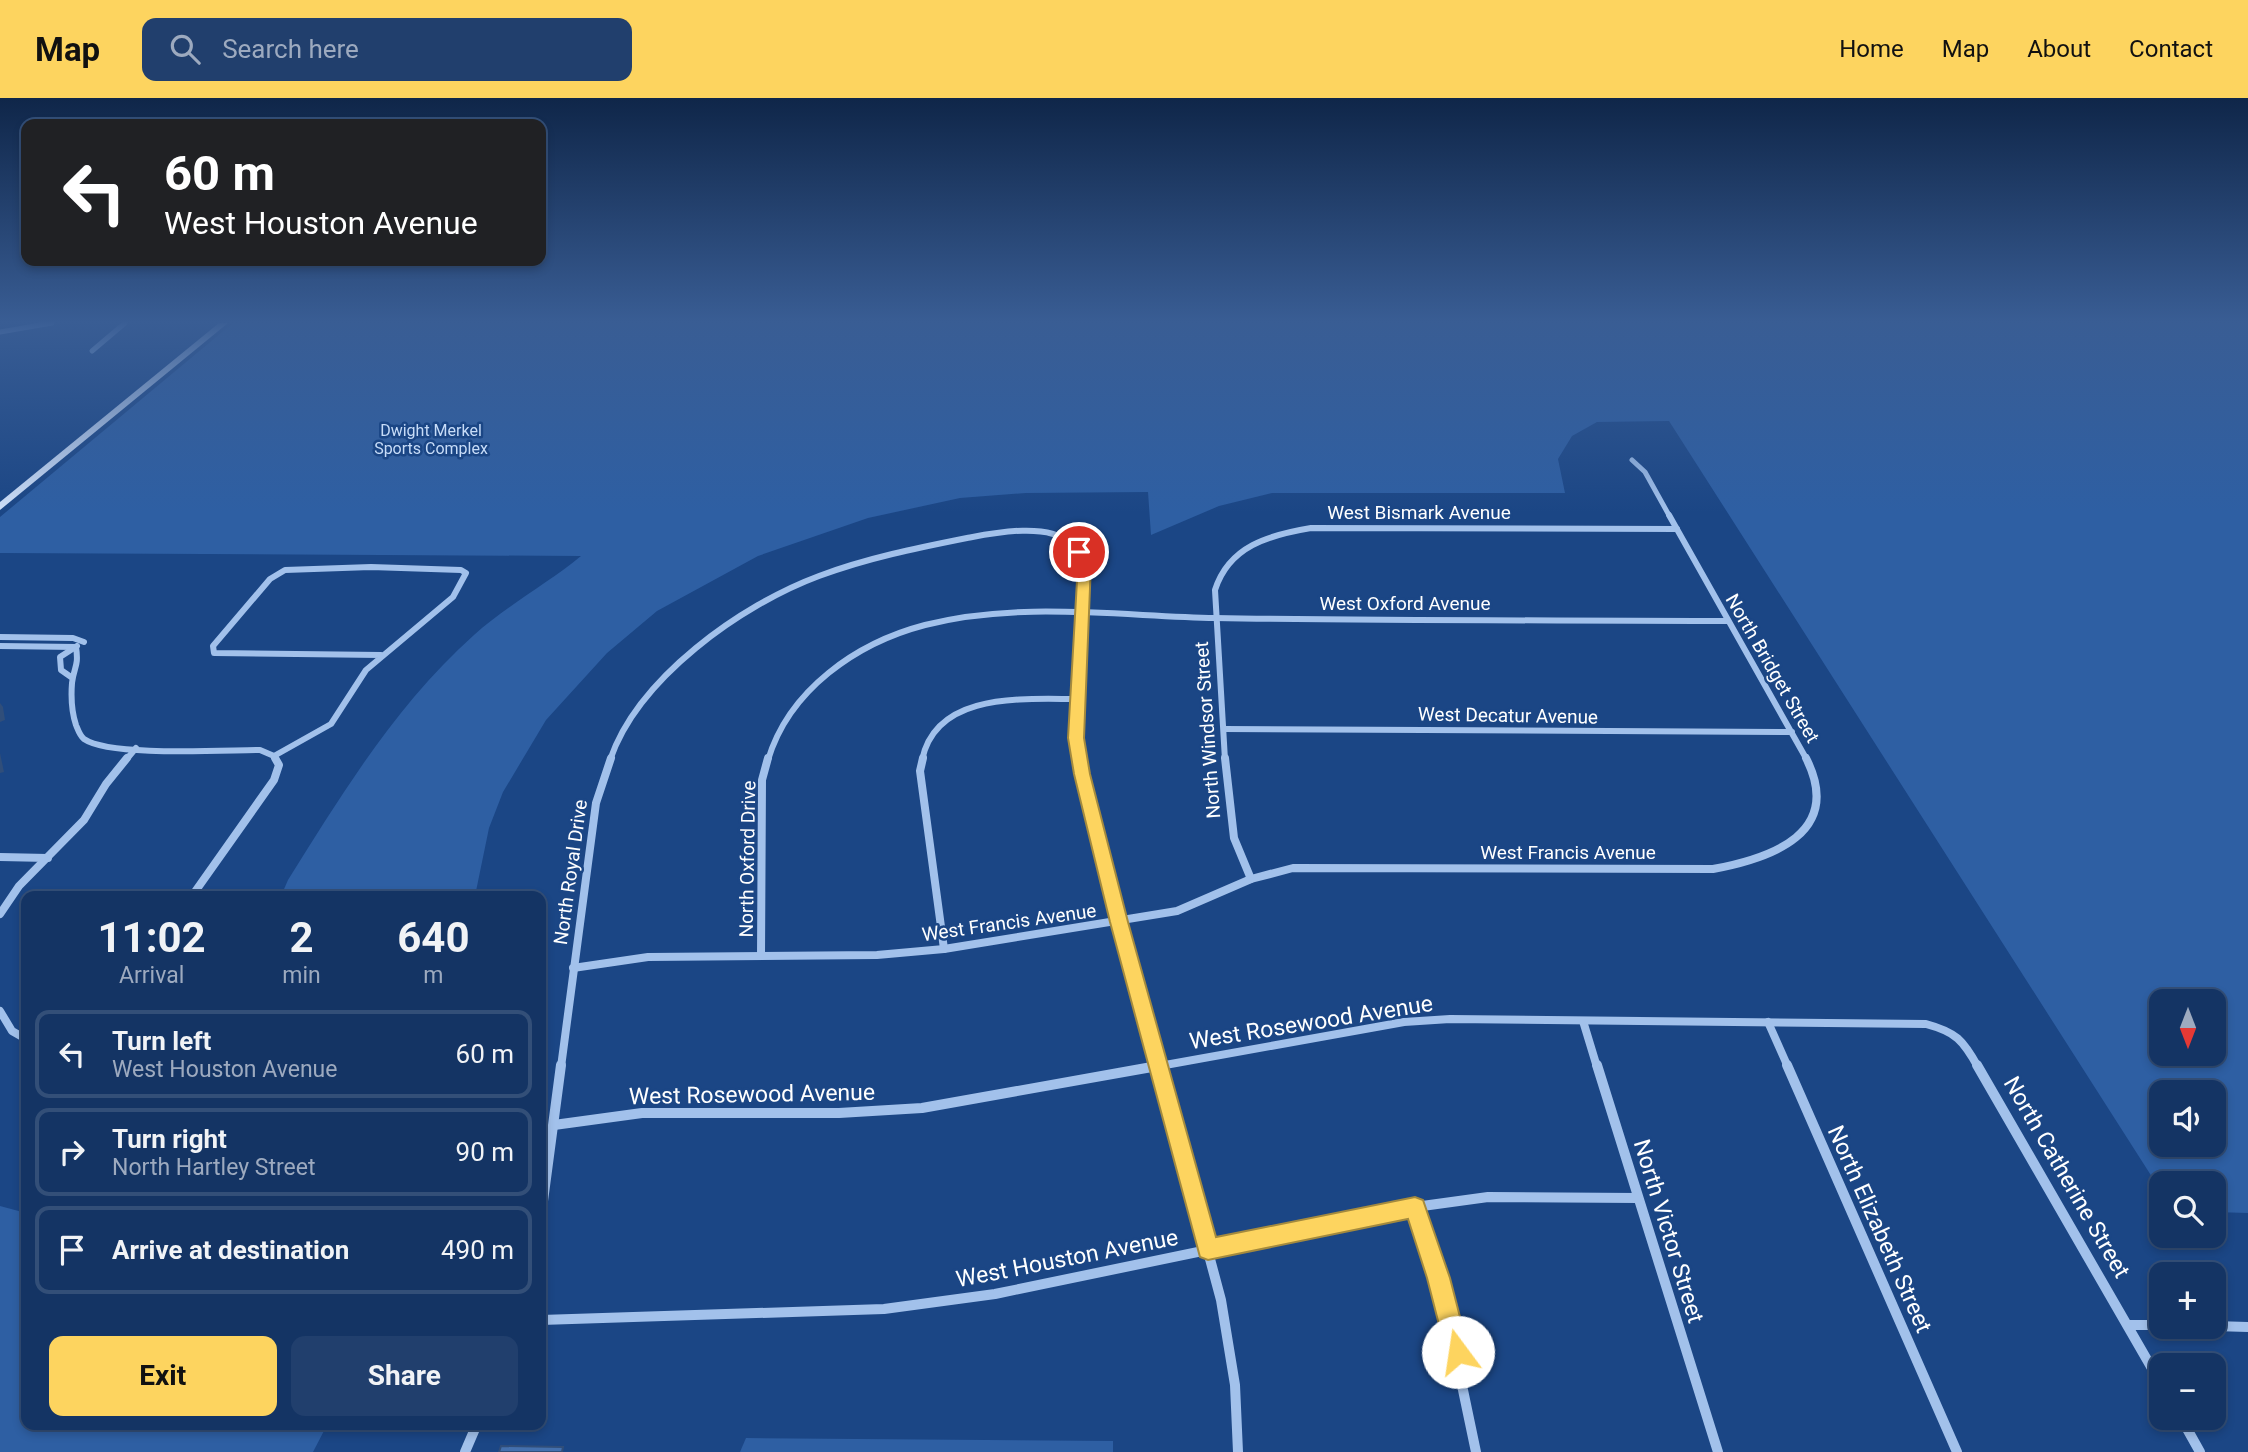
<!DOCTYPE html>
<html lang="en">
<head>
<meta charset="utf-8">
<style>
  body { margin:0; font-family:Roboto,sans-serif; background:#213f6d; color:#f1f3f6; height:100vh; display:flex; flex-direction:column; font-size:26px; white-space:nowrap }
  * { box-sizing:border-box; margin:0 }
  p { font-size:23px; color:#9daabf }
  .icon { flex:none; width:38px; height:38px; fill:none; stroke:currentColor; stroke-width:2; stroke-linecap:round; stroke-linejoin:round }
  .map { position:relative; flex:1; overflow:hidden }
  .panel { position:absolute; left:21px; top:793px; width:525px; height:539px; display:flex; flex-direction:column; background:#143464; border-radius:14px; box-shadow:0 4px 10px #0003,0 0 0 2px #334f78 }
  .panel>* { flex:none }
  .banner { position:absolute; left:21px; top:21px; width:525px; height:147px; border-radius:14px; box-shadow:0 4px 10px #0003,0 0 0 2px #334f78; background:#202124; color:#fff; overflow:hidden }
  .needle { width:46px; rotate:180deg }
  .buttons { position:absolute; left:2149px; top:891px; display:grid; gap:14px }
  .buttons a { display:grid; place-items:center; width:77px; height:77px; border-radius:14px; background:#143464; box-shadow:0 4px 10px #0003,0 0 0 2px #334f78; font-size:35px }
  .pin { position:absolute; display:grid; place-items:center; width:60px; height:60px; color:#fff; margin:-30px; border:4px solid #fff; border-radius:50%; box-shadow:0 2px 7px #0007 }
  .me { position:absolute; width:77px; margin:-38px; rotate:346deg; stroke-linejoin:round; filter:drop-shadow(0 0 5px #0008) }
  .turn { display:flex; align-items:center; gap:24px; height:147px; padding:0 28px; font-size:32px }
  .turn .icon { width:91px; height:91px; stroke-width:2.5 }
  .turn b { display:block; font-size:49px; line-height:60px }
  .eta { display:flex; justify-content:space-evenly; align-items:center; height:119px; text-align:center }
  .eta b { font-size:42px; font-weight:700; line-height:49px }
  .action { display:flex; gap:14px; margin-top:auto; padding:14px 28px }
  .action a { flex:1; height:80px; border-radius:14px; background:#fdd45f; color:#111; font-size:28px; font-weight:700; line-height:80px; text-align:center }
  .action a+a { background:#213f6d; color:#f1f3f6 }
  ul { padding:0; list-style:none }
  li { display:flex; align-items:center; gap:21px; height:88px; margin:0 14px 10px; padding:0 14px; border:4px solid #334f78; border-radius:14px }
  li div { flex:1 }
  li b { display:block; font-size:26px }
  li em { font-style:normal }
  header { display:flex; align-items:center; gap:42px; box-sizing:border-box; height:98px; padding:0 35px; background:#fdd45f; color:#111 }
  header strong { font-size:33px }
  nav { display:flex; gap:38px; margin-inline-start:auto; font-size:24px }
  .search { width:490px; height:63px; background:#213f6d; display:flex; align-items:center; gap:18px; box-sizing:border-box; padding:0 24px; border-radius:14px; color:#9daabf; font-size:26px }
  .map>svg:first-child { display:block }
  .green { fill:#2e5fa3; fill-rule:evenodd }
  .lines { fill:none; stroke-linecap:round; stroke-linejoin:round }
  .street-far3 { stroke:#a2c1eb; stroke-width:5 }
  .street-far2 { stroke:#a2c1eb; stroke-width:6 }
  .street-far1 { stroke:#a2c1eb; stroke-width:8 }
  .street { stroke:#a2c1eb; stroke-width:10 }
  .secondary { fill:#cedff8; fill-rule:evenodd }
  .shaded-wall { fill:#304e7a }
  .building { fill:#4470ae; stroke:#304e7a; stroke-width:2 }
  .route { fill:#fdd45f; stroke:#a48a3e; stroke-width:2 }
  .labels { text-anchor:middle; stroke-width:5; stroke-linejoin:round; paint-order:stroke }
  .far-park-label { font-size:16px; fill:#c7dcf8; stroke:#1b4685 }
  .street-label { font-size:19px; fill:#fff; stroke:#1b4685 }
  .near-street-label { font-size:23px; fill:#fff; stroke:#1b4685 }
</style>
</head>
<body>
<header>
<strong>Map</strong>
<div class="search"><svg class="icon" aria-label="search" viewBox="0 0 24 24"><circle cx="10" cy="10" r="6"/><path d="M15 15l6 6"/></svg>Search here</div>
<nav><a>Home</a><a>Map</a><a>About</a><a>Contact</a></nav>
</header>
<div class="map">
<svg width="2248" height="1354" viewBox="0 0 2248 1354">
  <rect width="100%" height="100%" fill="#1b4685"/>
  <g class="green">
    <path d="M 233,225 L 2248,225 L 2248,1115 L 2214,1114 L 2214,1085 L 2161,1085 L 2161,1093 L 1669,323 L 1597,324 L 1572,338 L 1558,361 L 1565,395 L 1272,395 L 1219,408 L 1151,437 L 1148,394 L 1026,395 L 960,400 L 868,420 L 758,458 L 657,513 L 607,555 L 546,622 L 503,694 L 489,730 L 475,798 L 281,798 L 288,782 C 343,694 396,607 474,537 C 506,508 547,486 581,458 L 0,455 L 0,419 ZM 2161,903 L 2214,903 L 2214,956 L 2161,956 ZM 2161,994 L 2214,994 L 2214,1046 L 2161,1046 Z"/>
    <polygon points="0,1108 26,1115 26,1326 327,1327 313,1354 0,1354"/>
    <polygon points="746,1340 1113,1343 1113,1354 740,1354"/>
  </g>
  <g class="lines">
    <g class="street-far3">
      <polyline points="0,234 52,225"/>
      <polyline points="92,253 125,225"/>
      <polyline points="1632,362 1645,374 1670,419"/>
    </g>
    <g class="street-far2">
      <polyline points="1669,417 1807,662"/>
      <polyline points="0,539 73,540 84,544"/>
      <polyline points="0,548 76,549"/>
      <path d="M 76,549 C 79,569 74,568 72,585 C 71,598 72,615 76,627 C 78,632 80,638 84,641 C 110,659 225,652 260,652 L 274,658"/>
      <polyline points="71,579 61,572 60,559 77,548"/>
      <polyline points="1224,631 1792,634"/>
      <polyline points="126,662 136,650"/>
      <polyline points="276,662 274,658 331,626 366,572 453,499 466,475 461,472 371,469 285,472 270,481 213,548 214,555 381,557"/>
      <path d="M 610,662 C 638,580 741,507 819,478 C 867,460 917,450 967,440 C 994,435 1048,424 1070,445 C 1075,449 1083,461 1084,467 C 1086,482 1082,500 1081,514 C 1078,563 1072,614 1080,662"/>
      <path d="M 768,662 C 789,592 856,545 925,527 C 1019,503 1119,518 1215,520 C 1386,523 1557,522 1728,523"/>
      <path d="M 922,662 C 936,594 1022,601 1076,601"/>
      <path d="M 1225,662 L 1215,492 C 1229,448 1269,437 1311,430 L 1677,431"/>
    </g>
    <g class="street-far1">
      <polyline points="923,660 920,673 944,851"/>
      <polyline points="1079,660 1158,969"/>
      <polyline points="1225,660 1234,740 1251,781"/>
      <polyline points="0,759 48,760"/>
      <polyline points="192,798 274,682 279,667 275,660"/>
      <polyline points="0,816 19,788 84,722 106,686 127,660"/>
      <polyline points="761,857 762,682 768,660"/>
      <path d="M 573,870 L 648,859 L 877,857 L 944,851 L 1177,813 L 1251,781 L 1293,770 L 1713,771 C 1772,760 1844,735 1806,660"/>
      <polyline points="0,913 12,933 26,941"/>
      <polyline points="1583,923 1597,969"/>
      <polyline points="1768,924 1788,969"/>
      <polyline points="561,969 596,705 611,660"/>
      <path d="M 1154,969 L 1404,924 L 1450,921 L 1926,926 C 1956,934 1963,942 1978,969"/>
    </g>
    <g class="street">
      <polyline points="1158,967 1221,1202 1235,1287 1238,1354"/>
      <polyline points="1597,967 1718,1354"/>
      <polyline points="1787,967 1957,1354"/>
      <polyline points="1977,967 2161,1286"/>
      <polyline points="554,1027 642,1015 839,1015 922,1010 1163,967"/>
      <polyline points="1415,1109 1450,1230 1476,1354"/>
      <polyline points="541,1118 561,967"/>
      <polyline points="541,1222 884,1211 995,1196 1415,1109 1488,1099 1638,1100"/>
      <polyline points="2128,1227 2161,1227"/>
      <polyline points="2214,1228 2248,1229"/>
      <polyline points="2181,1320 2200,1354"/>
      <polyline points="465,1354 477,1326"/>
    </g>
    <polygon class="secondary" points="219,225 228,225 0,412 0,404"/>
  </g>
  <g class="shaded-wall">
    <polygon points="0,605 3,609 5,622 0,624"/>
    <polygon points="0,655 4,674 0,675"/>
  </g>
  <polygon class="building" points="501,1348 563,1349 562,1354 499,1354"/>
  <linearGradient id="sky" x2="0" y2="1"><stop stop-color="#0f2649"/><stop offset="0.54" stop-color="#395d94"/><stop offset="1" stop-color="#395d94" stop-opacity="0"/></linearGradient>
  <rect width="2248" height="414" fill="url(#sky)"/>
  <polygon class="route" points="1079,450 1084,452 1091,465 1084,640 1090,676 1128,824 1216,1139 1415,1099 1423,1102 1450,1180 1469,1254 1466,1262 1458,1266 1449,1262 1446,1254 1427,1180 1408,1121 1208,1162 1200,1159 1110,824 1074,676 1068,640 1078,465 1073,454"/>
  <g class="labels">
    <g class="far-park-label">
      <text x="431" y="338">Dwight Merkel<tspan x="431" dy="18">Sports Complex</tspan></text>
    </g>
    <g class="street-label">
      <text x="1419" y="421">West Bismark Avenue</text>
      <text x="1405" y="512">West Oxford Avenue</text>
      <text transform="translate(1773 570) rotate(60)" y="7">North Bridget Street</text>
      <text transform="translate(1508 617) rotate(1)" y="7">West Decatur Avenue</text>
      <text transform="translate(1207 632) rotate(-94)" y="7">North Windsor Street</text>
      <text x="1568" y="761">West Francis Avenue</text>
      <text transform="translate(747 761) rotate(-89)" y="7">North Oxford Drive</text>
      <text transform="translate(570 774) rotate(-82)" y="7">North Royal Drive</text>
      <text transform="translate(1009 824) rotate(-8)" y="7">West Francis Avenue</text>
    </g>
    <g class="near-street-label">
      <text transform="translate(1311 924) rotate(-9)" y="8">West Rosewood Avenue</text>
      <text transform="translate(752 996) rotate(-1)" y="8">West Rosewood Avenue</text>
      <text transform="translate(2067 1079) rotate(60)" y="8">North Catherine Street</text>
      <text transform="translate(1880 1131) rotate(66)" y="8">North Elizabeth Street</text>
      <text transform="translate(1669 1133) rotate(73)" y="8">North Victor Street</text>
      <text transform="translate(1067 1160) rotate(-11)" y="8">West Houston Avenue</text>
    </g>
  </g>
</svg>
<div class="buttons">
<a><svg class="needle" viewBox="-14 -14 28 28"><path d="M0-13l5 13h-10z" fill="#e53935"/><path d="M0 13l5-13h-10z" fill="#9daabf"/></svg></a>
<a><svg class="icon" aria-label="sound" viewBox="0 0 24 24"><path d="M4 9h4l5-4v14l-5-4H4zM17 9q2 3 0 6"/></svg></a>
<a><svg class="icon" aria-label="search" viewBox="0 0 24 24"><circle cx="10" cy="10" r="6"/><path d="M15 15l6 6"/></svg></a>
<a>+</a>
<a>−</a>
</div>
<div class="pin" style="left:1079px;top:454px;background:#d93025"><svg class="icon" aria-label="arrive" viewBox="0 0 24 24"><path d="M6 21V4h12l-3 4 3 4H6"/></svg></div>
<svg class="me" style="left:1458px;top:1254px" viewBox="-20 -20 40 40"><circle r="19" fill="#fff"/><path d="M0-13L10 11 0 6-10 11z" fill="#fdd45f"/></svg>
<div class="banner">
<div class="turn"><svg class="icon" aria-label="left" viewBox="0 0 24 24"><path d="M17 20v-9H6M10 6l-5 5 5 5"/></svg><div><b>60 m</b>West Houston Avenue</div></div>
</div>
<section class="panel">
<div class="eta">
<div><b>11:02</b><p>Arrival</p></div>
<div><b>2</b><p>min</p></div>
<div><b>640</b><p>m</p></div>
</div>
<ul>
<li><svg class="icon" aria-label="left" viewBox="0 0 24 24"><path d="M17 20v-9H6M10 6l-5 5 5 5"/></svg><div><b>Turn left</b><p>West Houston Avenue</p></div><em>60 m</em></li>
<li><svg class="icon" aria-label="right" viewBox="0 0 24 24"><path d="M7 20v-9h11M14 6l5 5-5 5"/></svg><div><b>Turn right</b><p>North Hartley Street</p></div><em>90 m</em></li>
<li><svg class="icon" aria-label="arrive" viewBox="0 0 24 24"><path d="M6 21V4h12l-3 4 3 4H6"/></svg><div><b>Arrive at destination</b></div><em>490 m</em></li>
</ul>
<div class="action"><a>Exit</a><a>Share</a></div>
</section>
</div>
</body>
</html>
